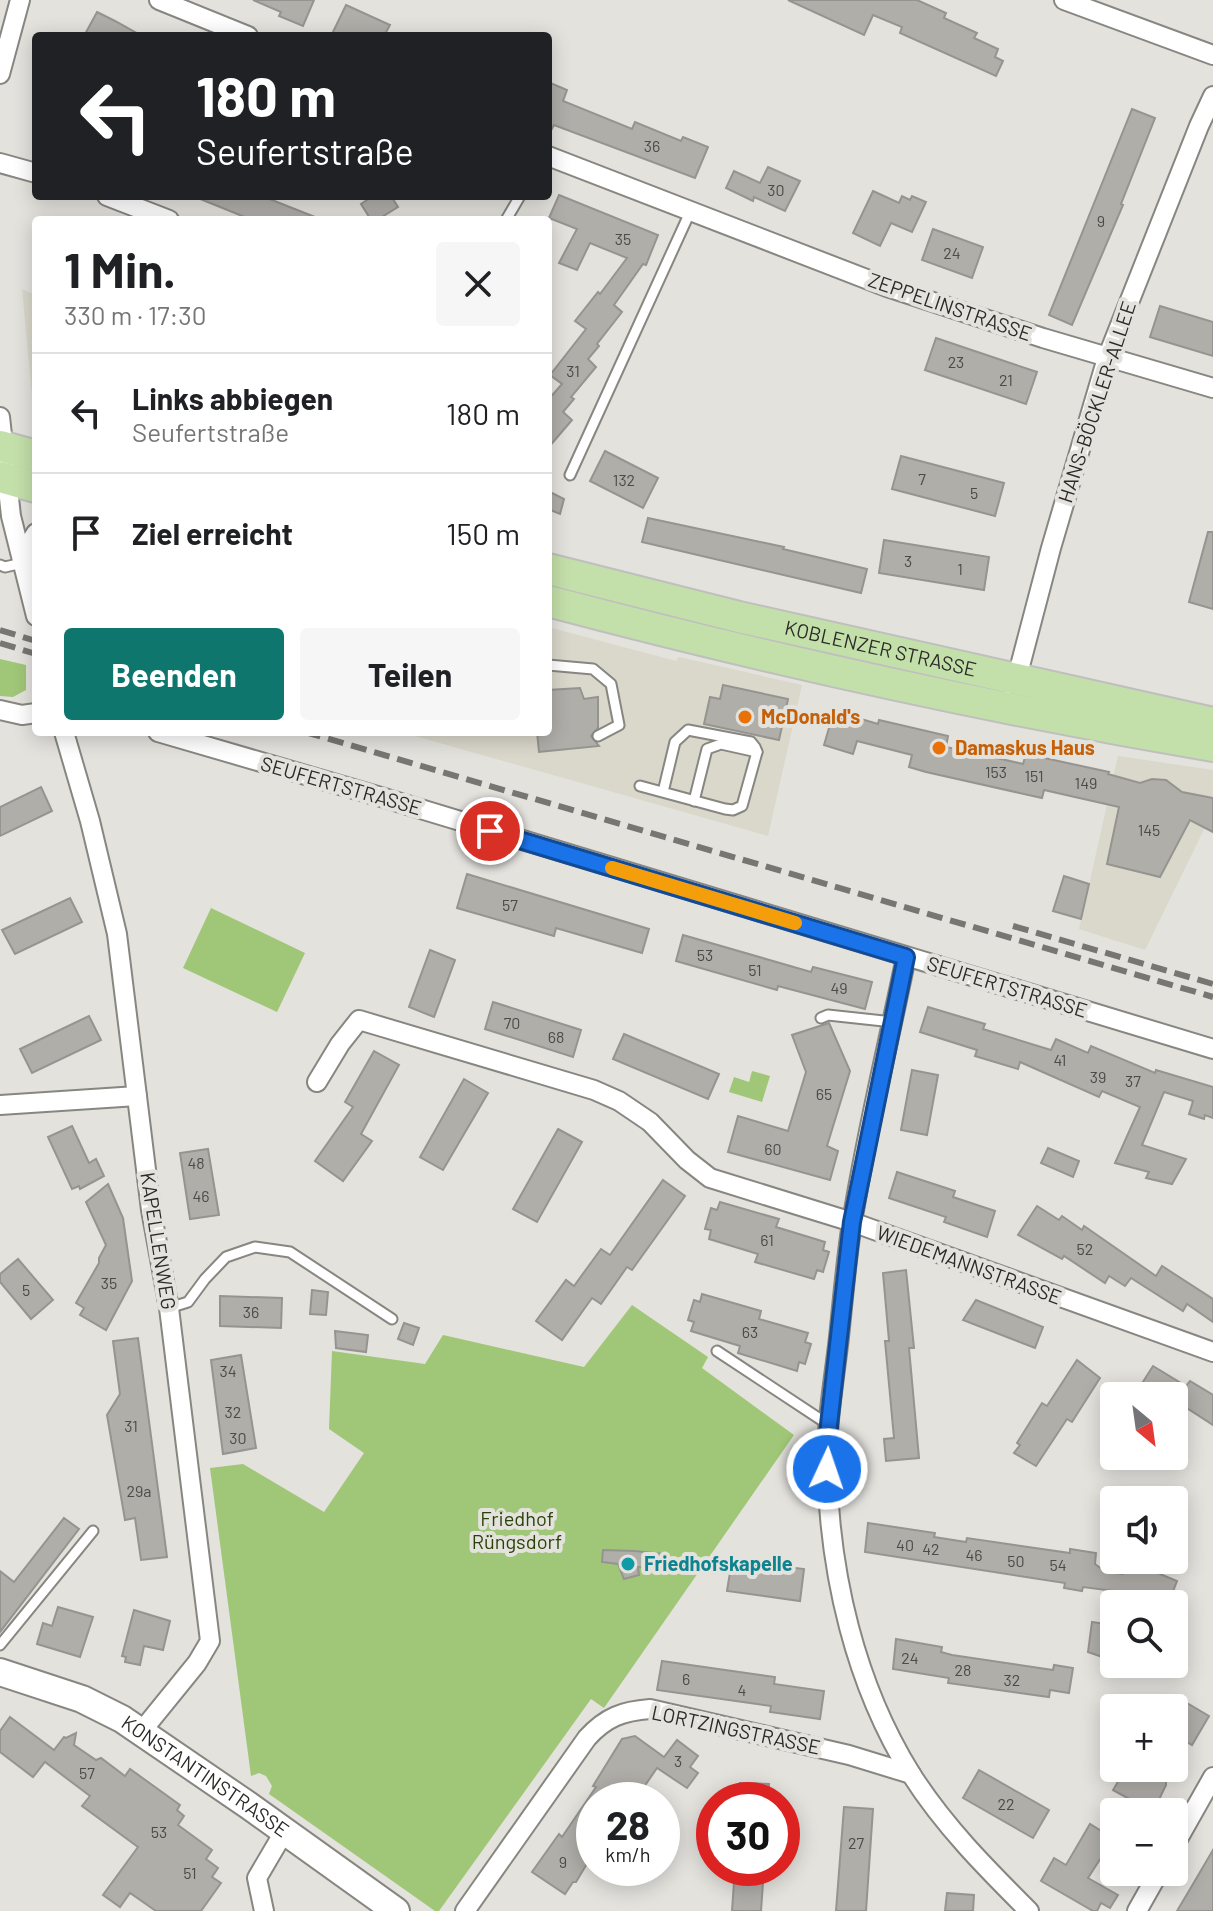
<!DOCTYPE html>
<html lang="de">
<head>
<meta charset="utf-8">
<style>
  body { margin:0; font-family:Barlow,sans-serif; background:#f6f6f6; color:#202124; height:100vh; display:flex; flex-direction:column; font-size:30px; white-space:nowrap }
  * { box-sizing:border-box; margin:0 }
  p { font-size:26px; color:#757577 }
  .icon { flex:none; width:44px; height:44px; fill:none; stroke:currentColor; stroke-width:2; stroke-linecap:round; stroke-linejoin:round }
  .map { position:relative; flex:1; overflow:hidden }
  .drawer { position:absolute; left:32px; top:216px; width:520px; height:520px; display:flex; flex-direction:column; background:#fff; border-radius:8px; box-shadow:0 4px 20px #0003 }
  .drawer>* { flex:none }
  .guide { position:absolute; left:32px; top:32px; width:520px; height:168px; border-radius:8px; box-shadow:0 4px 20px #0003; background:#202124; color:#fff; overflow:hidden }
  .needle { width:52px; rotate:151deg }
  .fabs { position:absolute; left:1100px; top:1382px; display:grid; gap:16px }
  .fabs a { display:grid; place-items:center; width:88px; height:88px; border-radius:8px; background:#fff; box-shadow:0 4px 20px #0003; font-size:40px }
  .speed { position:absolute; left:576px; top:1782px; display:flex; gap:16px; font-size:40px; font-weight:700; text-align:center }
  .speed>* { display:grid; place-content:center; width:104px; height:104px; border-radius:50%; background:#fff; box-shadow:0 4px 20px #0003; line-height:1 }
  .speed small { font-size:20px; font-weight:400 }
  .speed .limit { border:12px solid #d22; background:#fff; color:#111 }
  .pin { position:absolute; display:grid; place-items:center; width:68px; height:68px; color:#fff; margin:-34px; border:4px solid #fff; border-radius:50%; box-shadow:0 2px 8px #0007 }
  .me { position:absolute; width:88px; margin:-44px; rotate:3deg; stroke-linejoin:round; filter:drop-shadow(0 0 6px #0008) }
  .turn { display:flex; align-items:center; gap:28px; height:168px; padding:0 32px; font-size:36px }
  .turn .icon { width:104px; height:104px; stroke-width:2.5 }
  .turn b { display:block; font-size:56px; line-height:68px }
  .round { display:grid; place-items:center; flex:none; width:84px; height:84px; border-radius:8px; background:#f6f6f6 }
  .head { display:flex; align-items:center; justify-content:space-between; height:136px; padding:0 32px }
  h1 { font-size:48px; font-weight:700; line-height:60px }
  .cta { display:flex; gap:16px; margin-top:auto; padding:16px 32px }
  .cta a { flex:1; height:92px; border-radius:8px; background:#0f766e; color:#fff; font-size:32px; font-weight:700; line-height:92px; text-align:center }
  .cta a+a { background:#f6f6f6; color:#202124 }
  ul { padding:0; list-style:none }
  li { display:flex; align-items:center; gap:24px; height:120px; padding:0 32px; border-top:2px solid #e0e0e0 }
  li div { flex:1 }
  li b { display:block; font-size:30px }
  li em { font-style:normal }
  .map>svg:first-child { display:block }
  .built { fill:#dad7cb }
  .green { fill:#a0c677 }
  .building { fill:#afaea9; stroke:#969490; stroke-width:2 }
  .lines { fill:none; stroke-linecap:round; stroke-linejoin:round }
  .lane-casing { stroke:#878681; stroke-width:13 }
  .street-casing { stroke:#878681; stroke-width:22 }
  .secondary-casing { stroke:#878681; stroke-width:30 }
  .primary-casing { stroke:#bfbfbe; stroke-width:34 }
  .lane { stroke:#fff; stroke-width:9 }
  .street { stroke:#fff; stroke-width:18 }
  .secondary { stroke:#fff; stroke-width:26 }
  .primary { stroke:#c4e0aa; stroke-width:30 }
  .rail { stroke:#777672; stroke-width:6; stroke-dasharray:16 8; stroke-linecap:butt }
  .route-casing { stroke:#114b97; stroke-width:20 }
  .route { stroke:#1a73e8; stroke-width:14 }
  .slow { stroke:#f59e0b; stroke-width:14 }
  .food-dot { fill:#e8710a; stroke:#e3e2dd; stroke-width:3 }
  .culture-dot { fill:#0f9aa8; stroke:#e3e2dd; stroke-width:3 }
  .labels { text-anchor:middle; stroke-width:8; stroke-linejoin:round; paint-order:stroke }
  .number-label { font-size:16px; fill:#4c4b48 }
  .street-label { font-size:20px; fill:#2b2a28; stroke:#e3e2dd }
  .food-label { font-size:20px; font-weight:bold; fill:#c56008; stroke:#e3e2dd; text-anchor:start }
  .park-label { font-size:20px; fill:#2a4207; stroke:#e3e2dd }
  .culture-label { font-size:20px; font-weight:bold; fill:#0d838f; stroke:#e3e2dd; text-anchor:start }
</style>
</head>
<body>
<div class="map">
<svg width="1213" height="1911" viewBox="0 0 1213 1911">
  <rect width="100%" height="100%" fill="#e3e2dd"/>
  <g class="built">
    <polygon points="22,289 36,295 36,427 35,427"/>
    <polygon points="548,627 676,661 679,657 802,685 768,836 401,732 548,732"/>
    <polygon points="1118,756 1213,770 1213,811 1145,950 1079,929"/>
  </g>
  <g class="green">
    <polygon points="0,659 26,665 26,690 13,697 0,696"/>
    <polygon points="211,908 305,953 277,1012 183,968"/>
    <polygon points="752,1071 770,1076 762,1102 729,1092 734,1077 749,1082"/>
    <polygon points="632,1305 708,1357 702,1368 794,1435 604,1708 591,1699 439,1911 435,1911 269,1794 272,1786 266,1776 259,1773 251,1776 210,1468 243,1464 324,1512 364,1453 329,1429 332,1351 425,1364 443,1335 584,1367"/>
  </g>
  <g class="building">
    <polygon points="253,0 314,0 303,26 279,16 281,12"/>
    <polygon points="788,0 917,0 946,13 944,18 977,33 974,38 998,49 995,57 1003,61 996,76 900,33 902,27 873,15 864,35"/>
    <polygon points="346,5 390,25 384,36 331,36"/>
    <polygon points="97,12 115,21 142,36 84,36"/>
    <polygon points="548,82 567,90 563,101 632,129 635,122 681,141 683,137 708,147 695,178 554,125 548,136"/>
    <polygon points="1132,109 1155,118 1121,204 1123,205 1072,325 1049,315"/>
    <polygon points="768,167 800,181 785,211 754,197 753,201 726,188 734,171 760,183"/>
    <polygon points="873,191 899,203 902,196 910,200 912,196 926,202 912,232 891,223 880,246 853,233"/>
    <polygon points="559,195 658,235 646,265 643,264 614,305 622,312 597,344 599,346 588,359 596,367 571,397 574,399 563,412 572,420 548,448 548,400 562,384 550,375 586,329 575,321 598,292 600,294 627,258 590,243 577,270 559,263 577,229 549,218"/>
    <polygon points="193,196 262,196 320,219 252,220"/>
    <polygon points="373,196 391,196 398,207 377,220 371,220 361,204"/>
    <polygon points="933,229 983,247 972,278 922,260"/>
    <polygon points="1160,306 1213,322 1213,356 1150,337"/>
    <polygon points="936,338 1037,372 1026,404 925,370"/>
    <polygon points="605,451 658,478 643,508 590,481"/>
    <polygon points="901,456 1004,483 995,516 892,489"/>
    <polygon points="548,491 564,499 560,514 548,509"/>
    <polygon points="648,518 784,547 783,549 867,569 861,593 642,542"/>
    <polygon points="1208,532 1213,532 1213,609 1189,602"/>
    <polygon points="884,540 989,557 984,590 879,573"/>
    <polygon points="723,685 788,699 779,740 704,724 710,697 720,699"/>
    <polygon points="580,688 584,699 598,697 598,728 591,736 599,746 539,752 537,732 548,732 548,690"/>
    <polygon points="834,711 878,724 879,720 948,736 946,747 988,756 1023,764 1026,754 1109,772 1108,774 1140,783 1152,779 1166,780 1182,792 1213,798 1213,832 1190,820 1160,877 1107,864 1119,807 1044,790 1042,798 926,772 909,767 912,755 857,741 853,754 824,745"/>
    <polygon points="41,787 52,811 0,836 0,807"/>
    <polygon points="467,874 649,929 642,953 556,928 554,936 457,908"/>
    <polygon points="1064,876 1089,884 1081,919 1053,911"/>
    <polygon points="70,898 82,922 15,954 2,930"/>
    <polygon points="683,935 811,972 813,967 872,982 865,1009 778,986 777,990 676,961"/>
    <polygon points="430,950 455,960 434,1017 409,1007"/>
    <polygon points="493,1002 581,1030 573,1057 485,1029"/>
    <polygon points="928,1007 985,1024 983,1029 1051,1050 1056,1039 1088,1053 1091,1046 1155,1073 1156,1070 1213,1087 1213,1118 1205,1115 1204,1119 1189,1114 1193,1101 1164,1092 1142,1145 1186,1159 1172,1184 1146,1178 1149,1172 1115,1163 1140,1107 1102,1091 1099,1097 1020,1062 1018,1069 975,1056 977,1050 920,1032"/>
    <polygon points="89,1016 101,1040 32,1073 20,1049"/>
    <polygon points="829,1023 850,1071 827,1146 838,1151 830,1180 728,1152 738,1116 788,1131 806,1072 792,1035"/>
    <polygon points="624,1034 719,1074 708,1099 613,1059"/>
    <polygon points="374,1051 399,1065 361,1134 372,1141 343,1181 315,1161 353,1107 345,1102"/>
    <polygon points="912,1070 938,1075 927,1135 901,1130"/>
    <polygon points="464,1079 488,1093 443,1170 420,1157"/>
    <polygon points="72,1126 89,1163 96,1159 104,1176 80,1189 79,1186 72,1189 48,1137"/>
    <polygon points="558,1129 582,1142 537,1222 513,1209"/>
    <polygon points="1048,1148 1079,1161 1073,1177 1041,1163"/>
    <polygon points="208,1149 219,1215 190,1219 180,1153"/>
    <polygon points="897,1172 955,1191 953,1197 995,1211 987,1237 944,1222 946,1217 889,1198"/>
    <polygon points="663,1180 685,1196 632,1270 627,1267 601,1304 592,1298 562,1340 536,1321 566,1280 574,1286 601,1249 610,1255"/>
    <polygon points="108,1184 123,1218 132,1281 106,1330 80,1315 84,1308 76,1303 99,1263 99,1258 106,1245 86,1202"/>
    <polygon points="720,1202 779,1219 776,1227 825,1242 823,1250 829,1252 823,1272 817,1270 814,1279 755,1262 758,1254 709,1239 711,1230 705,1229 711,1208 717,1210"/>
    <polygon points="1037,1206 1059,1220 1062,1216 1082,1230 1084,1226 1156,1276 1162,1266 1213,1299 1213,1322 1187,1304 1183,1311 1131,1278 1125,1286 1109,1276 1105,1283 1064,1256 1062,1259 1018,1235"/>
    <polygon points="18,1259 53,1300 31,1319 0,1282 0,1274"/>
    <polygon points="906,1270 914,1348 909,1348 919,1458 886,1461 884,1439 894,1438 885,1341 889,1341 883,1273"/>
    <polygon points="312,1290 328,1292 326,1315 310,1314"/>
    <polygon points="702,1294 761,1311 759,1319 808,1333 805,1342 811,1344 805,1364 799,1362 797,1371 738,1353 740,1346 691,1331 694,1322 688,1320 694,1300 700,1302"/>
    <polygon points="220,1296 282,1298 281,1328 220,1326"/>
    <polygon points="976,1300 1043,1327 1035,1348 963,1320"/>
    <polygon points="404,1323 419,1328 413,1345 398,1339"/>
    <polygon points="335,1331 368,1335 366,1352 336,1348"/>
    <polygon points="138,1338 167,1557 141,1560 135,1518 125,1520 107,1415 120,1394 113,1341"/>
    <polygon points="241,1355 256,1448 223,1454 211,1360"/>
    <polygon points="1077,1360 1100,1378 1072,1422 1067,1419 1036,1466 1014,1453 1020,1445 1017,1443 1042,1403 1047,1406"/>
    <polygon points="1153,1366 1186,1386 1190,1381 1213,1395 1213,1425 1185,1407 1174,1425 1174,1396 1134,1396"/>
    <polygon points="64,1518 79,1529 0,1632 0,1571 14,1582"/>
    <polygon points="868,1523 935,1533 934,1537 966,1542 967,1538 1070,1553 1070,1549 1096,1553 1095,1564 1106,1572 1123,1574 1129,1561 1177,1581 1168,1604 1148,1604 1114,1591 1083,1587 1082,1591 1064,1588 1065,1583 865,1552"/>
    <polygon points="603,1550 635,1551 663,1554 651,1569 638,1567 639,1575 624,1579 618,1564 602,1562"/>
    <polygon points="732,1560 804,1569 800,1601 727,1591"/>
    <polygon points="58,1607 93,1617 80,1657 37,1644 43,1623 52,1626"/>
    <polygon points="134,1610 170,1621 163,1650 144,1646 140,1665 125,1662 126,1657 122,1656"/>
    <polygon points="1092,1622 1114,1625 1114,1661 1088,1652"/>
    <polygon points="896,1639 942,1647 941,1652 952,1655 1053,1670 1054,1665 1073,1668 1069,1693 1050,1690 1049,1697 948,1683 949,1678 893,1669"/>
    <polygon points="662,1661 775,1677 774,1684 824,1691 820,1719 770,1712 771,1706 657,1690"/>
    <polygon points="1187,1703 1209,1716 1192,1745 1174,1734 1174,1724"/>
    <polygon points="10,1717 54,1750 64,1737 66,1738 76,1733 74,1745 96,1760 101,1758 125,1776 130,1769 180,1805 177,1810 184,1816 178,1825 212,1850 206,1859 218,1868 212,1877 221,1883 201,1911 156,1911 130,1893 120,1907 103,1895 138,1847 82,1806 90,1796 45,1762 33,1777 0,1752 0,1731"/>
    <polygon points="635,1736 664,1757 677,1740 698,1756 690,1767 698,1773 687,1788 657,1768 635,1800 594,1800 594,1852 576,1882 573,1882 565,1894 532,1872 559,1834 562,1837 596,1787 593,1786 622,1739"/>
    <polygon points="1126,1768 1148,1768 1166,1779 1166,1785 1153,1812 1113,1790"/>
    <polygon points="979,1770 1049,1810 1033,1838 963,1798"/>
    <polygon points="740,1783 769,1784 768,1800 739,1800"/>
    <polygon points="844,1807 873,1809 866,1911 836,1911"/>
    <polygon points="1114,1816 1114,1855 1106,1850 1088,1878 1118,1895 1110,1908 1101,1903 1097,1911 1093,1911 1041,1881 1054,1858 1066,1865 1090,1824 1103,1832"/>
    <polygon points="1213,1850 1213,1911 1177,1911 1193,1884"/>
    <polygon points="735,1868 764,1868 761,1911 732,1911"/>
    <polygon points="947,1893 974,1895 973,1911 945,1911"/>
  </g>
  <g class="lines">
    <g class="lane-casing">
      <g id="lane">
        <polyline points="506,220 520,196"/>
        <polyline points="570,475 691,210"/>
        <polyline points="0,565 5,567 22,563"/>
        <polyline points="548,665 593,669 611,684 619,725 598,736"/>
        <polyline points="640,786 725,809 733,810 742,806 757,752 755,747 751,742 688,730 675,742 663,792"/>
        <polyline points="694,801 707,749 721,744 757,752"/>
        <polyline points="821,1018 828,1015 893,1022"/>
        <polyline points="169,1308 188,1302 205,1279 226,1257 255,1247 290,1252 392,1319"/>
        <polyline points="717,1351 829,1425"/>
        <polyline points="0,1645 93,1531"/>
      </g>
    </g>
    <g class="street-casing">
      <g id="street">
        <polyline points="159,0 248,36"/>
        <polyline points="1064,0 1213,55"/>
        <polyline points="0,74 20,0"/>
        <polyline points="548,156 887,287 1043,338 1213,388"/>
        <polyline points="0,163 36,173"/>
        <polyline points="107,196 169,220"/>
        <polyline points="0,417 11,516 36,616"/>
        <polyline points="22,563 29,544 36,533"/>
        <polyline points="1009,684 1014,679 1020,666 1051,548 1107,358 1199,126 1213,96"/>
        <polyline points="0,710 22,715 36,713"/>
        <polyline points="64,732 90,821 117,934 151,1210 169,1308 210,1641 197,1663 141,1732"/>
        <polyline points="158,732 381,797 1213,1049"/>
        <path d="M 906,957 C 888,1045 866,1134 852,1223 C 846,1261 843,1299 839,1337 C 834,1381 826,1425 827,1469 C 830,1575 855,1684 911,1774 C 944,1826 986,1868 1029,1911"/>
        <polyline points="317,1082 340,1044 359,1020 594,1090 619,1101 650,1122 687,1160 710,1178 852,1222 1213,1352"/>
        <polyline points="0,1105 137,1096"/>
        <polyline points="1174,1846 1213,1777"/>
        <polyline points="264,1911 257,1878 284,1832"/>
        <path d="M 465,1911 L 587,1738 C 606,1717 623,1711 650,1709 L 849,1755 L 911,1774"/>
        <polyline points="1137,1911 1159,1872"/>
      </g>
    </g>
    <g class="secondary-casing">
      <g id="secondary">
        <path id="s1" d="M 0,1672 L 82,1699 L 122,1719 L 248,1805 L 396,1911"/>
      </g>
    </g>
    <g class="primary-casing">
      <g id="primary">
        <polyline points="0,446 36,456"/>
        <polyline points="0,477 36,487"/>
        <path id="s2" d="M 548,569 L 739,617 L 1213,723"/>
        <path d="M 548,601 C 767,659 989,708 1213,746"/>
      </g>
    </g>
    <use href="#lane" class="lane"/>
    <use href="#street" class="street"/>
    <use href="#secondary" class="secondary"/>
    <use href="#primary" class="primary"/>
    <g class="rail">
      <polyline points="0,630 36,641"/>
      <polyline points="0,643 36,654"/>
      <polyline points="305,732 1213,997"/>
      <polyline points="1013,926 1213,984"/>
    </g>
  </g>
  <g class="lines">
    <g class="route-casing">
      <polyline id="route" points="490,831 906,957 852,1222 829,1425 827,1469"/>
    </g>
    <use href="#route" class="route"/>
    <polyline class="slow" points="612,868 795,923"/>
  </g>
  <g class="food-dot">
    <circle cx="745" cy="717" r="8"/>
    <circle cx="939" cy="748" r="8"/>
  </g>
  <circle class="culture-dot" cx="628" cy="1564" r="8"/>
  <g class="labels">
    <g class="number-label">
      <text x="652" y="152">36</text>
      <text x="776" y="196">30</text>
      <text x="1101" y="227">9</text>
      <text x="623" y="245">35</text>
      <text x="952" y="259">24</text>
      <text x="956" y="368">23</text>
      <text x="573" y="377">31</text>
      <text x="1006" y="386">21</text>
      <text x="922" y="485">7</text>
      <text x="624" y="486">132</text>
      <text x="974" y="499">5</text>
      <text x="908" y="567">3</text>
      <text x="960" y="575">1</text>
      <text x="996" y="778">153</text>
      <text x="1034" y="782">151</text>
      <text x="1086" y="789">149</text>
      <text x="1149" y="836">145</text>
      <text x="510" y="911">57</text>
      <text x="705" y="961">53</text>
      <text x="755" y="976">51</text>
      <text x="839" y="994">49</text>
      <text x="512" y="1029">70</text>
      <text x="556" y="1043">68</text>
      <text x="1060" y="1066">41</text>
      <text x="1098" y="1083">39</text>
      <text x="1133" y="1087">37</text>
      <text x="824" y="1100">65</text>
      <text x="773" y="1155">60</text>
      <text x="196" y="1169">48</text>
      <text x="201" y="1202">46</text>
      <text x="767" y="1246">61</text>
      <text x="1085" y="1255">52</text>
      <text x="109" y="1289">35</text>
      <text x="26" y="1296">5</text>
      <text x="251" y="1318">36</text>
      <text x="750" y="1338">63</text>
      <text x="228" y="1377">34</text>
      <text x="233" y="1418">32</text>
      <text x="131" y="1432">31</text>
      <text x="238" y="1444">30</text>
      <text x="139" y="1497">29a</text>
      <text x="905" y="1551">40</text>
      <text x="931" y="1555">42</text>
      <text x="974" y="1561">46</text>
      <text x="1016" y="1567">50</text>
      <text x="1058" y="1571">54</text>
      <text x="910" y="1664">24</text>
      <text x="963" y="1676">28</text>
      <text x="686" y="1685">6</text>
      <text x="1012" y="1686">32</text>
      <text x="742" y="1696">4</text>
      <text x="678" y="1767">3</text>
      <text x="87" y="1779">57</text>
      <text x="1006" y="1810">22</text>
      <text x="159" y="1838">53</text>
      <text x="856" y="1849">27</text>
      <text x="563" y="1868">9</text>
      <text x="190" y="1879">51</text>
    </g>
    <g class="street-label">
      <text transform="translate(950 307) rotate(19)" y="7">ZEPPELINSTRASSE</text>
      <text transform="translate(1097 402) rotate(-72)" y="7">HANS-BÖCKLER-ALLEE</text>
      <text dy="7" stroke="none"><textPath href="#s2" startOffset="342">KOBLENZER STRASSE</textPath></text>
      <text transform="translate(341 786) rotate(16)" y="7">SEUFERTSTRASSE</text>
      <text transform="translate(1007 987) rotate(17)" y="7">SEUFERTSTRASSE</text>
      <text transform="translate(158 1241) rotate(81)" y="7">KAPELLENWEG</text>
      <text transform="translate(969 1265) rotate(20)" y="7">WIEDEMANNSTRASSE</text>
      <text transform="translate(736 1730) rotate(12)" y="7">LORTZINGSTRASSE</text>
      <text dy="7" stroke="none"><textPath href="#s1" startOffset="232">KONSTANTINSTRASSE</textPath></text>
    </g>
    <g class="food-label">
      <text x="761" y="724">McDonald's</text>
      <text x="955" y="755">Damaskus Haus</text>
    </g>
    <g class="park-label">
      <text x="517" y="1526">Friedhof<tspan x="517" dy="23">Rüngsdorf</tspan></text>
    </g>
    <g class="culture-label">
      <text x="644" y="1571">Friedhofskapelle</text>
    </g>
  </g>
</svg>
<div class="fabs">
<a><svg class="needle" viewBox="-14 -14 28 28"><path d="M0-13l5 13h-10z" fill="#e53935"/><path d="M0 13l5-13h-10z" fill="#757577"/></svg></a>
<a><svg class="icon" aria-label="sound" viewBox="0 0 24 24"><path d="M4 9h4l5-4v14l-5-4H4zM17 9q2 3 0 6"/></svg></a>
<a><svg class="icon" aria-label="search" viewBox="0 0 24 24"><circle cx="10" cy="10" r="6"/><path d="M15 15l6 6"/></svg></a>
<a>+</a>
<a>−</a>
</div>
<div class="speed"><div>28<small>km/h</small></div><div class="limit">30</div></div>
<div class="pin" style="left:490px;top:831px;background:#d93025"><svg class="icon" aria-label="arrive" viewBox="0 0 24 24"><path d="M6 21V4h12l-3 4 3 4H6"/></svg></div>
<svg class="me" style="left:827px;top:1469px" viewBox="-20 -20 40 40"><circle r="17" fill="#1a73e8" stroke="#fff" stroke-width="3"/><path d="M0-11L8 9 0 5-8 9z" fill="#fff"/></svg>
<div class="guide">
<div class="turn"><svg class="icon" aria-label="left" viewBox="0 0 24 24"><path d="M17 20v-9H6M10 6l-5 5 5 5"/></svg><div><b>180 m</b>Seufertstraße</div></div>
</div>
<section class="drawer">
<div class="head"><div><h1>1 Min.</h1><p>330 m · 17:30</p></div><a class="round"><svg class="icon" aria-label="close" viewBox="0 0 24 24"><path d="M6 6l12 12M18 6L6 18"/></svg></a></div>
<ul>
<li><svg class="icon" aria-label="left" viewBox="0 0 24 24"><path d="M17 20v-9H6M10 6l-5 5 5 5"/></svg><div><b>Links abbiegen</b><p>Seufertstraße</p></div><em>180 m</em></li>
<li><svg class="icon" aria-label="arrive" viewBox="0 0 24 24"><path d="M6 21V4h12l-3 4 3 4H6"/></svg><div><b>Ziel erreicht</b></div><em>150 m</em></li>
</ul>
<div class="cta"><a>Beenden</a><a>Teilen</a></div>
</section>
</div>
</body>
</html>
